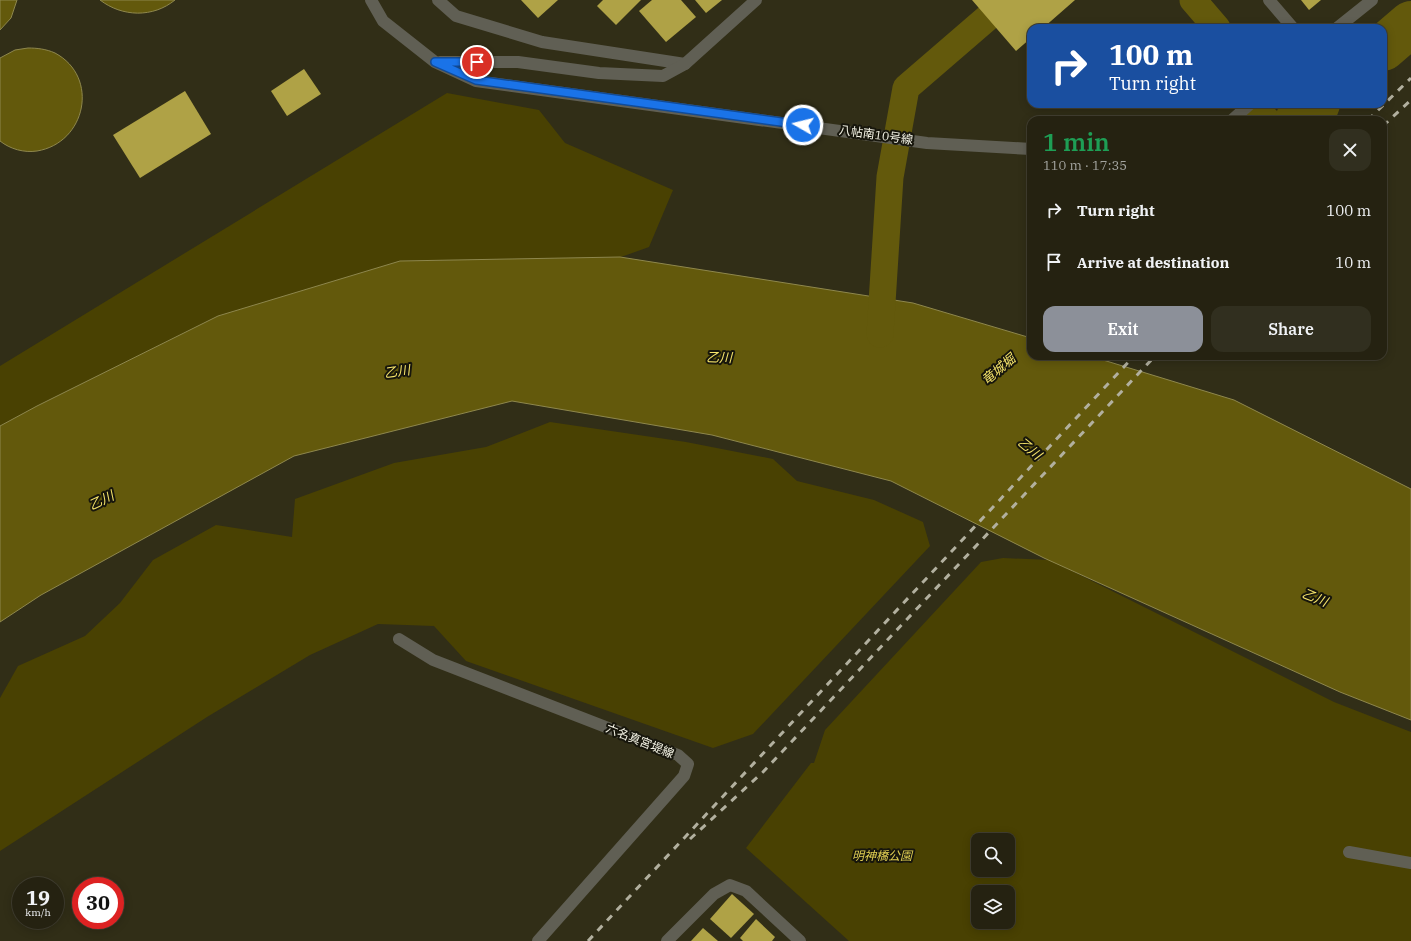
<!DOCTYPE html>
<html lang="en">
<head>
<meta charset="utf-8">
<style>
  body { margin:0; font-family:"IBM Plex Serif","Noto Sans JP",serif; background:#312f1f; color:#f1f3f6; height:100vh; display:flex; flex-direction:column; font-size:15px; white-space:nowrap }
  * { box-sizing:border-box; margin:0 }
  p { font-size:13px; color:#a3a49f }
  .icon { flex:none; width:22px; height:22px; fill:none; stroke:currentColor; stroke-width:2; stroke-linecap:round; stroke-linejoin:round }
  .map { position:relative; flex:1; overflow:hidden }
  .drawer { position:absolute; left:1027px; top:116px; width:360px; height:244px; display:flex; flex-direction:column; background:#252211; border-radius:12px; box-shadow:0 2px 10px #0003,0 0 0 1px #423f31 }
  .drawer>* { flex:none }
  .guide { position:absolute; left:1027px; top:24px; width:360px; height:84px; border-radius:12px; box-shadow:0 2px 10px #0003,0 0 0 1px #423f31; background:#1a4fa0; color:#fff; overflow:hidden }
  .fabs { position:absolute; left:971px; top:833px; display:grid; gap:8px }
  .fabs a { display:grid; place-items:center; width:44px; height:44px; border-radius:8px; background:#252211; box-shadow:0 2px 10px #0003,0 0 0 1px #423f31; font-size:20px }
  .speed { position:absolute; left:12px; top:877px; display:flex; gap:8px; font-size:20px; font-weight:700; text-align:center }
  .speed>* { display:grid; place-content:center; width:52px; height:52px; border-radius:50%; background:#252211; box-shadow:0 2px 10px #0003,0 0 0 1px #423f31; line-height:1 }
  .speed small { font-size:10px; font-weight:400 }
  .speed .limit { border:6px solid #d22; background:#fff; color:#111 }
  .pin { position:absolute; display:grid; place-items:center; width:34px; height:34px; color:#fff; margin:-17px; border:2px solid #fff; border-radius:50%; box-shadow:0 1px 4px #0007 }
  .me { position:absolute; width:44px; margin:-22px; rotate:278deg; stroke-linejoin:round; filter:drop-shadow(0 0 3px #0008) }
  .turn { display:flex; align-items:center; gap:14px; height:84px; padding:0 16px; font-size:18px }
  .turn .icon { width:52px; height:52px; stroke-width:2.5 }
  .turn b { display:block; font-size:28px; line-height:34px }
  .round { display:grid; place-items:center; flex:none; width:42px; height:42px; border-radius:12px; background:#312f1f }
  .summary { display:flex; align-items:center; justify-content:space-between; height:68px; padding:0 16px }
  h1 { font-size:24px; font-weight:600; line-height:30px; color:#1e9e55 }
  .primary-button { display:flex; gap:8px; margin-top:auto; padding:8px 16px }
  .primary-button a { flex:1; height:46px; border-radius:12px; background:#8c9099; color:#fff; font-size:16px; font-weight:600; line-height:46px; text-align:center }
  .primary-button a+a { background:#312f1f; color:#f1f3f6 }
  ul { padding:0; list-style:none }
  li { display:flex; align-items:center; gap:12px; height:52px; padding:0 16px }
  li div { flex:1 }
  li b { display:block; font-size:15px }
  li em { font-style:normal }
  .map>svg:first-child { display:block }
  .green { fill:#494102; fill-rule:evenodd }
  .water { fill:#63590c; stroke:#8e874d }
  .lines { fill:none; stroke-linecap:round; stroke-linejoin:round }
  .canal { stroke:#63590c; stroke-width:27 }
  .river { stroke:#63590c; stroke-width:46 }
  .building { fill:#afa246 }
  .minor { stroke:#605f54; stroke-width:12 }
  .rail { stroke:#b2b09f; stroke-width:3; stroke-dasharray:7 7; stroke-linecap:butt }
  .route-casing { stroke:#114b97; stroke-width:10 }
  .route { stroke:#1a73e8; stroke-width:7 }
  .labels { text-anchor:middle; stroke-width:4; stroke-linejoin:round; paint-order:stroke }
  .street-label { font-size:12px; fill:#f4f3e5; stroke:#17160c }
  .park-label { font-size:12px; font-style:italic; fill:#e0ce52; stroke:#17160c }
  .water-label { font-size:13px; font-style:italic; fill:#f7e56b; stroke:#17160c }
</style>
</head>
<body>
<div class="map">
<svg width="1411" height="941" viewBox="0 0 1411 941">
  <rect width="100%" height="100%" fill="#312e17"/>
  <g class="green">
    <polygon points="447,93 539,110 565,143 673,190 649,247 621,257 400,261 218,316 37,406 0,426 0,366"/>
    <polygon points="550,422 686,442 773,459 797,481 874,500 923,522 930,546 753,734 713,748 466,661 434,626 378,624 310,655 207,717 0,851 0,698 18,666 85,636 120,603 153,560 216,525 292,537 295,499 394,463 486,447"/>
    <path d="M 1003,558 L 1050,560 L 1334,702 L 1411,732 L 1411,941 L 849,941 L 746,848 L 811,763 L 814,763 L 825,730 L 981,562 ZM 978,840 L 1008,840 L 1008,870 L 978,870 ZM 978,892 L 1008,892 L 1008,922 L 978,922 Z"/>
  </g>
  <g class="water">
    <polygon points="0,0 17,0 11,18 0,30"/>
    <path d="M 100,0 L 175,0 C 153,18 122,17 100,0 Z"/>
    <path d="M 28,48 C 37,48 46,49 55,53 C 100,77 86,143 37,151 C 24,153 10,149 0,141 L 0,58 L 15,50 Z"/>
    <polygon points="620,257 913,303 1031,338 1031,356 1090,356 1234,400 1411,489 1411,720 1340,692 1044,558 891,481 712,435 512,401 294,456 41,595 0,622 0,426 37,406 218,316 400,261"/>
  </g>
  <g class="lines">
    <g class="canal">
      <polyline points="1193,0 1217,28"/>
      <polyline points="1251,104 1267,120"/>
      <polyline points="880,334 890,177 906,88 1008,0"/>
    </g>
    <g class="river">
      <polyline points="1383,48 1411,24"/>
      <polyline points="1298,120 1317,104"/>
    </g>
  </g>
  <g class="building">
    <polygon points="521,0 558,0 538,18"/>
    <polygon points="603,0 641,0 616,25 597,6"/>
    <polygon points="652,0 681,0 696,17 666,42 639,11"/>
    <polygon points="695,0 722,0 706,13"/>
    <polygon points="972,0 1075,0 1043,28 1031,28 1031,38 1016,51"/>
    <polygon points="1301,0 1321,0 1309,10"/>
    <polygon points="304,69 321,94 287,116 271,91"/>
    <polygon points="185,91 211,134 140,178 113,135"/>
    <polygon points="732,894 754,914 731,938 710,919"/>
    <polygon points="756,919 775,937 772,941 743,941 740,938"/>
    <polygon points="703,928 718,941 691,941"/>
  </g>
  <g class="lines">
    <g class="minor">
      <polyline points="371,0 383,21 435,62 476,81 927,143 1031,149"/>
      <polyline points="438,0 456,16 542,42 685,64"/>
      <polyline points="1269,0 1293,28"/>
      <polyline points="1337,28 1372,0"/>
      <polyline points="440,62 518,62 599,73 663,76 685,64 756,0"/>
      <polyline points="1232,120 1250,104"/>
      <polyline points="399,639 433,660 678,755 688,764 684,776 538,941"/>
      <polyline points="1349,852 1411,863"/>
      <polyline points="667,941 714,894 730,885 746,891 800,941"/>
    </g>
    <g class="rail">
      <polyline points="1368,120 1411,78"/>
      <polyline points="1383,126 1411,100"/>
      <polyline points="690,839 763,772 1155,356"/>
      <polyline points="588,941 1134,356"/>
    </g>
  </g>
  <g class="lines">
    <g class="route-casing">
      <polyline id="route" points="477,62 435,62 476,80 803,125"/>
    </g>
    <use href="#route" class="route"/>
  </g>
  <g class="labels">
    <g class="street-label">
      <text transform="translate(876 135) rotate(8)" y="4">八帖南10号線</text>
      <text transform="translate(640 741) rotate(22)" y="4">六名真宮堤線</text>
    </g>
    <g class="park-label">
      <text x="882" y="860">明神橋公園</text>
    </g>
    <g class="water-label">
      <text transform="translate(719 357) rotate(1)" y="5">乙川</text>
      <text transform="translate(998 369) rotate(-40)" y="5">竜城堀</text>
      <text transform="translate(397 371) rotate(-8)" y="5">乙川</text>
      <text transform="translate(1030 448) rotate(39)" y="5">乙川</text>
      <text transform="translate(101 500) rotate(-26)" y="5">乙川</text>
      <text transform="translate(1315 597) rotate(22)" y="5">乙川</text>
    </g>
  </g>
</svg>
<div class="fabs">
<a><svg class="icon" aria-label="search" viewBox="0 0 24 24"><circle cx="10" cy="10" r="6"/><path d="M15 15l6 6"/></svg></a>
<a><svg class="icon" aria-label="layers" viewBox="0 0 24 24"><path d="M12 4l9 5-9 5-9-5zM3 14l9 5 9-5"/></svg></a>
</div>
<div class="speed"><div>19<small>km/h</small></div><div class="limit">30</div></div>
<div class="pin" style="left:477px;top:62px;background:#d93025"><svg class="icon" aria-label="arrive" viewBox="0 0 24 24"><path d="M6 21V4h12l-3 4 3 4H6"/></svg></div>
<svg class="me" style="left:803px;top:125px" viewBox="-20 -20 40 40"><circle r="17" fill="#1a73e8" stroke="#fff" stroke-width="3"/><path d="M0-11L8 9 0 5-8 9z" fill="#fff"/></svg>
<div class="guide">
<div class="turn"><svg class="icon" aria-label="right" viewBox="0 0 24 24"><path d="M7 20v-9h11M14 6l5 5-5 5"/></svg><div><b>100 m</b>Turn right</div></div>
</div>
<section class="drawer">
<div class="summary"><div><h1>1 min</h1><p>110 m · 17:35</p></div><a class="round"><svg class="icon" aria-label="close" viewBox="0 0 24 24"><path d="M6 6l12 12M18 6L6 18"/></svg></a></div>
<ul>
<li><svg class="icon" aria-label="right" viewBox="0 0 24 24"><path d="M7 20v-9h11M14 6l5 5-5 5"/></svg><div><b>Turn right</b></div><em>100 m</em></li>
<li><svg class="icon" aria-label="arrive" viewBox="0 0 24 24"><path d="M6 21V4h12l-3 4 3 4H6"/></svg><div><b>Arrive at destination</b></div><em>10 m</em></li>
</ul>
<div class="primary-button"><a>Exit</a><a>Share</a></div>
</section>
</div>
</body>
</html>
